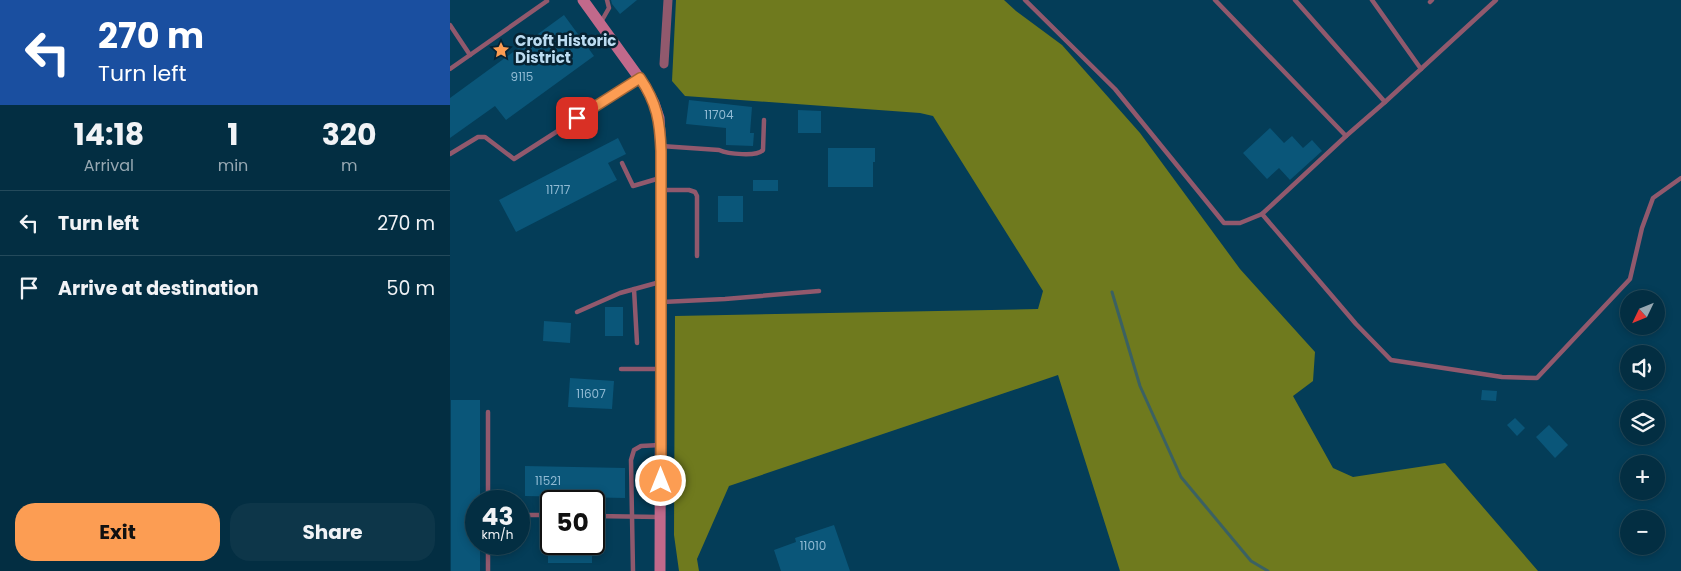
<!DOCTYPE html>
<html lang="en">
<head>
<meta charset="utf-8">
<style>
  body { margin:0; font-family:Poppins,sans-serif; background:#0d3649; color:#f1f3f6; height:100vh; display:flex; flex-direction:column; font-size:19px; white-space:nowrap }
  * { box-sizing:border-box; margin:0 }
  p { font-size:16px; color:#97a8b2 }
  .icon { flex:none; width:28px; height:28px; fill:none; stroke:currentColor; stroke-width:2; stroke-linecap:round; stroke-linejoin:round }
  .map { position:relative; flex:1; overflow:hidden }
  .details { display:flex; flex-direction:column; background:#032e42; width:450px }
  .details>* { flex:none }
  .hud { background:#1a4fa0; color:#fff; overflow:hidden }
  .needle { width:32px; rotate:227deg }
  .tools { position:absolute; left:1170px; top:290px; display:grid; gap:10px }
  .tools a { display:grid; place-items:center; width:45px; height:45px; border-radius:50%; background:#032e42; box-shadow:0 2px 8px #0003,0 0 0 1px #244a5b; font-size:25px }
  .speed { position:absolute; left:15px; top:490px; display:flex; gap:10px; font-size:25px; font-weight:700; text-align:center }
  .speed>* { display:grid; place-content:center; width:65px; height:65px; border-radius:50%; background:#032e42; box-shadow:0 2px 8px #0003,0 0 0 1px #244a5b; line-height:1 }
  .speed small { font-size:12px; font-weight:400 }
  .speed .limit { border:2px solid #111; border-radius:8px; background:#fff; color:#111 }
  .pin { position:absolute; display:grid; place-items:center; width:42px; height:42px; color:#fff; margin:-21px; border-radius:10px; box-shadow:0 2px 8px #0006 }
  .me { position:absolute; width:55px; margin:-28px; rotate:0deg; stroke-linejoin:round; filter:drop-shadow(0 0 4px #0008) }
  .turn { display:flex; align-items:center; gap:18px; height:105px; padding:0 15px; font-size:22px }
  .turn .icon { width:65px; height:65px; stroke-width:2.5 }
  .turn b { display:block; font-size:35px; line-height:42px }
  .eta { display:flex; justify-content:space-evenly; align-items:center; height:85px; text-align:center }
  .eta b { font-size:30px; font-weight:700; line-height:35px }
  .primary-button { display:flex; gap:10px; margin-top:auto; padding:10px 15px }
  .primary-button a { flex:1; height:58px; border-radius:20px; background:#fc9d53; color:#111; font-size:20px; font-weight:700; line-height:58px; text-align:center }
  .primary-button a+a { background:#0d3649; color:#f1f3f6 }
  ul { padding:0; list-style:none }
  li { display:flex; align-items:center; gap:15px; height:65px; padding:0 15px; border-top:1px solid #244a5b }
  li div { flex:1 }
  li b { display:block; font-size:19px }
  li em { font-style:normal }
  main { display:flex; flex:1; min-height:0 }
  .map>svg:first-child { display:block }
  .forest { fill:#6f7a1e }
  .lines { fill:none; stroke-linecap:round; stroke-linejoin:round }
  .stream { stroke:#3b6162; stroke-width:3 }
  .building { fill:#0a5679 }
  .service { stroke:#91596d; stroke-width:4.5 }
  .minor { stroke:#91596d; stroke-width:9 }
  .secondary { stroke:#c1698b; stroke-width:11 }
  .route-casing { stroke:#a46636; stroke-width:12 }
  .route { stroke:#fc9d53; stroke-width:9 }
  .labels { text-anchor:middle; stroke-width:5; stroke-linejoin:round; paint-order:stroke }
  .number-label { font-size:12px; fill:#90bad3 }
  .poi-label { font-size:15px; font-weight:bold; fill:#bcdcf1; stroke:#062232; text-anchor:start }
</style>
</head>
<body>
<main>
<section class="details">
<div class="hud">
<div class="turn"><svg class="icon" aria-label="left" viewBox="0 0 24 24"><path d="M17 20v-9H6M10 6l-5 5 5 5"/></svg><div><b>270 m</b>Turn left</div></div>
</div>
<div class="eta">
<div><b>14:18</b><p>Arrival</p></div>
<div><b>1</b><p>min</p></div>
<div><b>320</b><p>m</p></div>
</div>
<ul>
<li><svg class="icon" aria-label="left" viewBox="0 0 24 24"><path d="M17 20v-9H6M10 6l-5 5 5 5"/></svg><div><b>Turn left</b></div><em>270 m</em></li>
<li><svg class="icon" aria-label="arrive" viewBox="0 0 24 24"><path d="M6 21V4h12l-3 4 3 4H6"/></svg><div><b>Arrive at destination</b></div><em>50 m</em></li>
</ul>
<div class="primary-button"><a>Exit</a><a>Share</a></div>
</section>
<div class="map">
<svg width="1231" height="571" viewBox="0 0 1231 571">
  <rect width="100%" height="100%" fill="#043d58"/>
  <polygon class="forest" points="226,0 554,0 566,11 612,45 690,133 790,269 865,352 863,381 843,396 883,468 903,477 995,463 1088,571 670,571 608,375 279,486 247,559 249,571 229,571 224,535 225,316 588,309 593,291 483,116 470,113 235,96 222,81"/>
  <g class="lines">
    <polyline class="stream" points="662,292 690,386 731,477 801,561 818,571"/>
  </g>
  <g class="building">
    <polygon points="161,0 187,0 170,14 162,4"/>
    <polygon points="114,15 144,56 56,120 45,106 0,138 0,98"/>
    <polygon points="239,100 302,107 300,133 304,133 303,146 276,145 276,128 236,124"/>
    <polygon points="348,110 371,111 371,133 348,133"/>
    <polygon points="820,128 834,143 842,136 853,148 862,140 872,151 840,180 829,168 817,179 793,153"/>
    <polygon points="168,138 176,154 158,163 167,180 66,232 49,200"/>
    <polygon points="378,148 425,148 425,162 423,162 423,187 378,187"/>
    <rect x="303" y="180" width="25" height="11"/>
    <rect x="268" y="196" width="25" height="26"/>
    <rect x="155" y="307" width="18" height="29"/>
    <polygon points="94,321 121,323 120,343 93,341"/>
    <polygon points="120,378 164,381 162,409 118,407"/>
    <polygon points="1032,390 1047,391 1046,401 1031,400"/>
    <polygon points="1,400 30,400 30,501 26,501 26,544 30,544 30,571 1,571"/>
    <polygon points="1065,418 1075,428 1067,436 1057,425"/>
    <polygon points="1099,425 1118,445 1105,458 1086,437"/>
    <polygon points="75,466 175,468 175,498 75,496"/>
    <polygon points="384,525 400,571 331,571 324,550 346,542 345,538"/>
    <rect x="98" y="544" width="44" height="19"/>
  </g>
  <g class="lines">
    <g class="service">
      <polyline points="575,0 665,89 774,223 790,223 812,214 896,136"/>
      <polyline points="765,0 896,136 935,102"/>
      <polyline points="845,0 935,102 1046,0"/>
      <polyline points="922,0 971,69"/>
      <polyline points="980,2 982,0"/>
      <polyline points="151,22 159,8 157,0"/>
      <polyline points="0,25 20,55 0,69"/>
      <polyline points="20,55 97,1"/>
      <path d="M 211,146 L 269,150 C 278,154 307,157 313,150 L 314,120"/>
      <polyline points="0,154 28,137 35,137 64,159 189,79"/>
      <polyline points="172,163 183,186 210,178"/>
      <polyline points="211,190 239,190 245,192 247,196 247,256"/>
      <polyline points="812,214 906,324 941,360 1052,377 1087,378 1180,279 1192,228 1203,198 1231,178"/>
      <polyline points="184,289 187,343"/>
      <polyline points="212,302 275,299 369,291"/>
      <polyline points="127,312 170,293 210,282"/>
      <polyline points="171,369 210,369"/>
      <polyline points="38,501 38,412"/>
      <polyline points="69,515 101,515"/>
      <polyline points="144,516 210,517"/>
      <polyline points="38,571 38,544"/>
      <polyline points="183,571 181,460 184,450 191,446 210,445"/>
    </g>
    <polyline class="minor" points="214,64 218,0"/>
    <polyline class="secondary" points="133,0 195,86 204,103 209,118 211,151 210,571"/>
  </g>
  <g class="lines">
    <g class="route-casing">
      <path id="route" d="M 127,118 L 190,78 C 207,103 210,122 211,151 L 211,481"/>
    </g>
    <use href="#route" class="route"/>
  </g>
  <defs>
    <g id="sight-bare" transform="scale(1.35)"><path d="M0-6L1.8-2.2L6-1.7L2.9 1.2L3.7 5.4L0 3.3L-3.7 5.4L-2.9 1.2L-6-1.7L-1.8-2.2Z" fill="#fc9d53" stroke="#062232" stroke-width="2.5" paint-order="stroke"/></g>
  </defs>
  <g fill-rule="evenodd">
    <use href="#sight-bare" x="51" y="50"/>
  </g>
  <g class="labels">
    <g class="number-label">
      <text x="72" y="81">9115</text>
      <text x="269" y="119">11704</text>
      <text x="108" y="194">11717</text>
      <text x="141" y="398">11607</text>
      <text x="98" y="485">11521</text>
      <text x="363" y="550">11010</text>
    </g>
    <g class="poi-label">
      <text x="65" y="46">Croft Historic<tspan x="65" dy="17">District</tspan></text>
    </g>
  </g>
</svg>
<div class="tools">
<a><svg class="needle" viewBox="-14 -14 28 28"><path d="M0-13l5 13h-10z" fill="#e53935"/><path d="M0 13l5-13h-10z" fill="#97a8b2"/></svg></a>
<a><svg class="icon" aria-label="sound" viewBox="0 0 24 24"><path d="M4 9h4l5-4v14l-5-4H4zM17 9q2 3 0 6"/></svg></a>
<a><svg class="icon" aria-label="layers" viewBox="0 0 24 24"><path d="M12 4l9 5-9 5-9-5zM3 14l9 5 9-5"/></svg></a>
<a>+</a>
<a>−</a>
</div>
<div class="speed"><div>43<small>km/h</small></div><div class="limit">50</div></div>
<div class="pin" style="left:127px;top:118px;background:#d93025"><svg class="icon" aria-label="arrive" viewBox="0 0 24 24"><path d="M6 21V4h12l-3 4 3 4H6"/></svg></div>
<svg class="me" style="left:211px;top:481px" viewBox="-20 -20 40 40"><circle r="17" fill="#fc9d53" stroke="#fff" stroke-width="3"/><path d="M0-11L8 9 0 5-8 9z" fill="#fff"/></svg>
</div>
</main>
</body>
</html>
